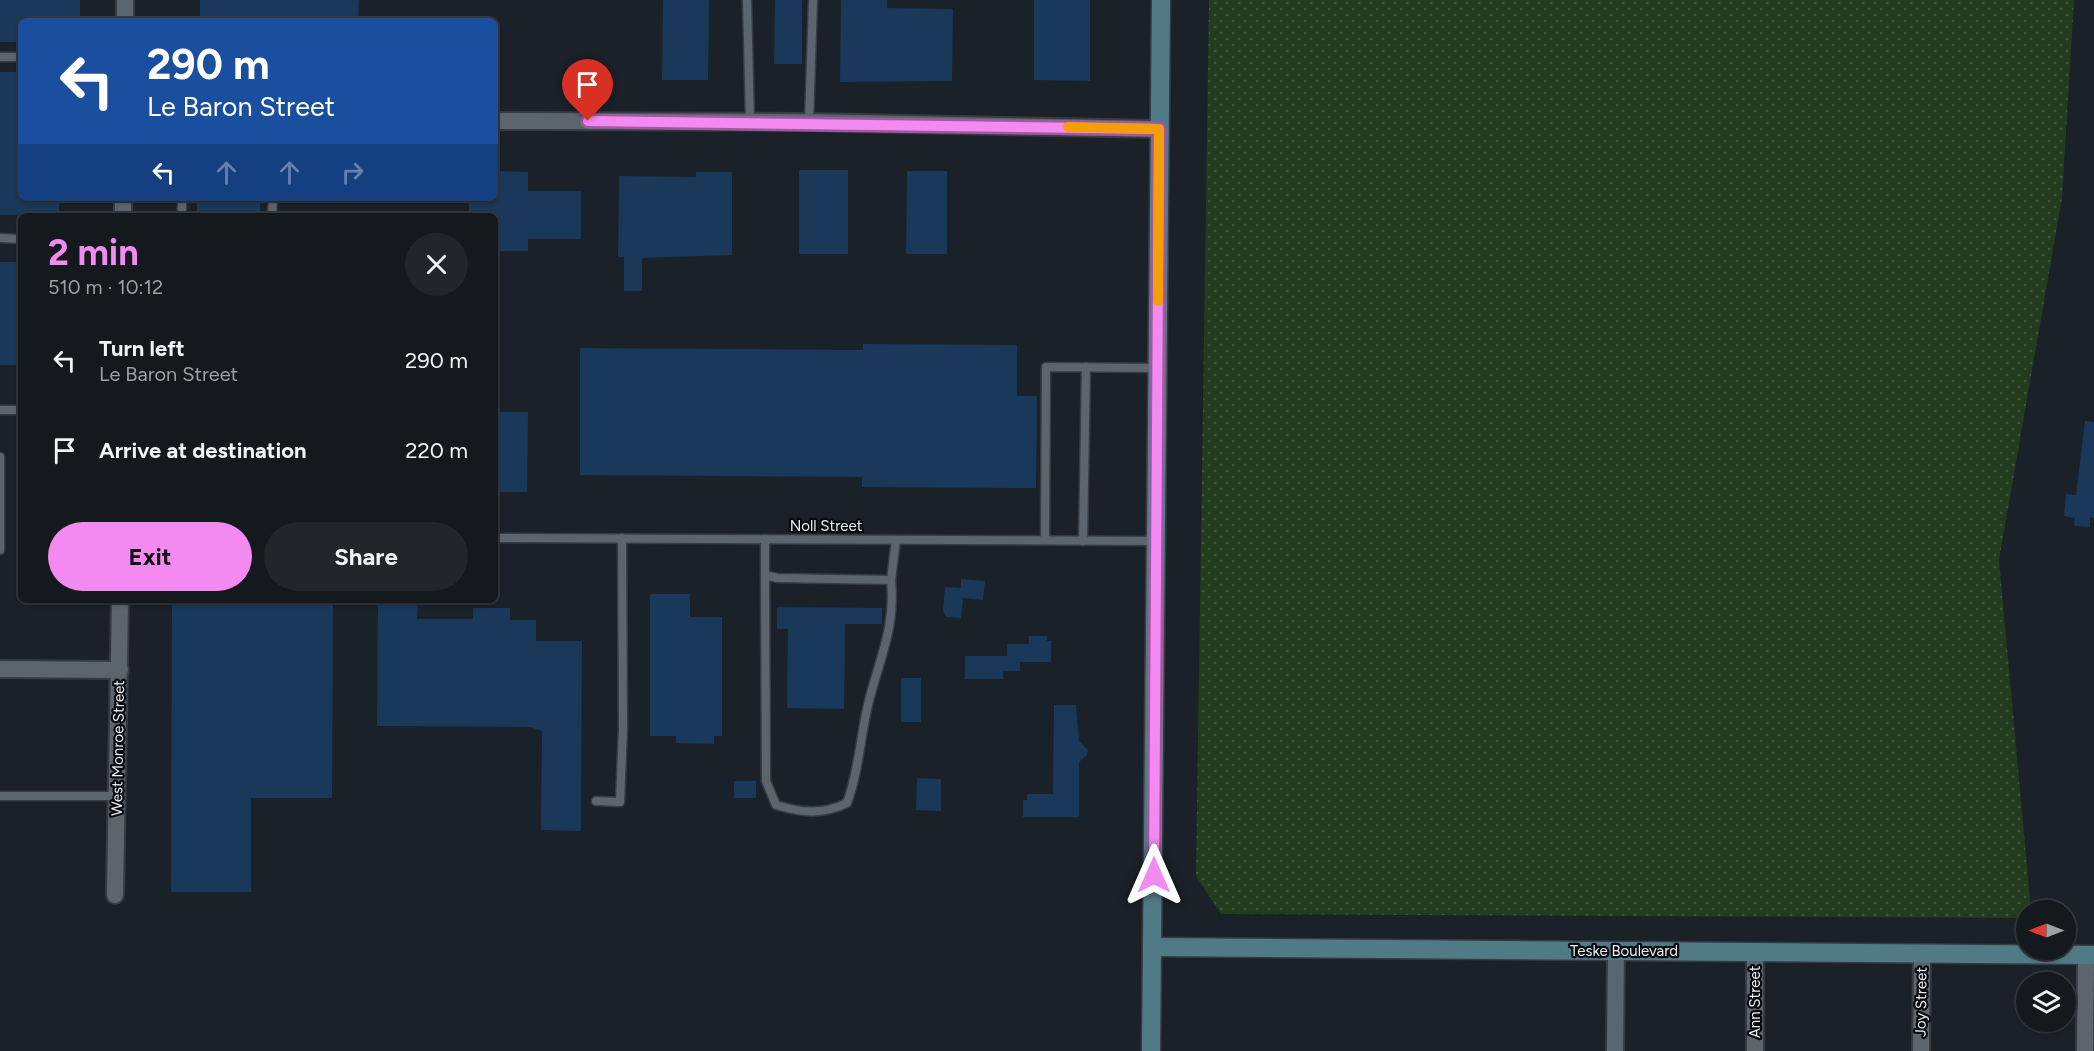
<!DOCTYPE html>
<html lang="en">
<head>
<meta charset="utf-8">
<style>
  body { margin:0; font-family:Figtree,sans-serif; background:#21262b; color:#f1f3f6; height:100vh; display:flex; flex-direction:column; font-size:22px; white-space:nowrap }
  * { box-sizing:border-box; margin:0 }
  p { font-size:20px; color:#9da0a4 }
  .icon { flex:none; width:33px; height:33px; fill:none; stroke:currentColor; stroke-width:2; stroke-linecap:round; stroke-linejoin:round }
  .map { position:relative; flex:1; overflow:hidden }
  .side { position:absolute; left:18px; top:213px; width:480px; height:390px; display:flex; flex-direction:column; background:#14191e; border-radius:9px; box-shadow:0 2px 4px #0004,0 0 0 2px #33383c }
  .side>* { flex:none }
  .guide { position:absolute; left:18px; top:18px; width:480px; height:183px; border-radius:9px; box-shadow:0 2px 4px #0004,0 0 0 2px #33383c; background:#1a4fa0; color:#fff; overflow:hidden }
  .needle { width:39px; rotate:270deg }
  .controls { position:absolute; left:2016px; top:900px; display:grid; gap:12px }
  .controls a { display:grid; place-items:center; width:60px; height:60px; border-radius:50%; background:#14191e; box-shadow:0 2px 4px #0004,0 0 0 2px #33383c; font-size:30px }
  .pin { position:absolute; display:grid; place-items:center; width:51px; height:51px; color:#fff; margin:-62px -26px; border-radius:50% 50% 50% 0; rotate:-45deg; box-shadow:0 0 6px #0007 }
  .pin .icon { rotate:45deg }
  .me { position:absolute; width:66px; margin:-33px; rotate:0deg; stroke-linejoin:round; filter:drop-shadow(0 0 4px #0008) }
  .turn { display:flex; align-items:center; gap:21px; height:126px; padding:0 30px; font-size:27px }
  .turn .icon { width:78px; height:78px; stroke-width:2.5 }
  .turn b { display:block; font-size:42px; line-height:51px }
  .lanes { display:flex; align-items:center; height:57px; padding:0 30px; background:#0003; justify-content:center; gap:30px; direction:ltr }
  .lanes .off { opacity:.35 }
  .round { display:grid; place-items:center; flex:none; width:63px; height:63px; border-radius:32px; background:#21262b }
  .summary { display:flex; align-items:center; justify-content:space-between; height:102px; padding:0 30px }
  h1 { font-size:36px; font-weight:700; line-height:45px; color:#f38af1 }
  .cta { display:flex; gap:12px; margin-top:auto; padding:12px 30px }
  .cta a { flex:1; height:69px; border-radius:36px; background:#f38af1; color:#111; font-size:24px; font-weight:700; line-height:69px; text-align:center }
  .cta a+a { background:#21262b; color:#f1f3f6 }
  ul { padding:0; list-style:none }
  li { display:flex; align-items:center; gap:18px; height:90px; padding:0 30px }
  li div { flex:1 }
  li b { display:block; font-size:22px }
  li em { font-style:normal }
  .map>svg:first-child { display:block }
  .grass { fill:url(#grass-dots) }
  .building { fill:#1a3859 }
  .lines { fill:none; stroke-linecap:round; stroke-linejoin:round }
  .lane-casing { stroke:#373c43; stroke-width:11 }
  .street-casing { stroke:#373c43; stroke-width:20 }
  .secondary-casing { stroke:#373c43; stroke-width:21 }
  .lane { stroke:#5c646d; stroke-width:8 }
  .street { stroke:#5c646d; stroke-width:16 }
  .secondary { stroke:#517a87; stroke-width:18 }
  .route-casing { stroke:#9e5a9d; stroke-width:15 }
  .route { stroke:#f38af1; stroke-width:10 }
  .slow { stroke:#f59e0b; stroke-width:10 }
  .labels { text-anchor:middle; stroke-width:4.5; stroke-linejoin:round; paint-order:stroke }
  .street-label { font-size:15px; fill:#eaeff5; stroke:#070a0d }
</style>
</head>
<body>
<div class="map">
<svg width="2094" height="1051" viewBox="0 0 2094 1051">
  <defs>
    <pattern id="grass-dots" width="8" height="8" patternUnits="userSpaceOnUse" patternTransform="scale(1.5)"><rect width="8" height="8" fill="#223c1d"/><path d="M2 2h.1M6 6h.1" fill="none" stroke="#42583e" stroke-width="1.8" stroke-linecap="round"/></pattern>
  </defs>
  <rect width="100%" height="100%" fill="#1a2128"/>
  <polygon class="grass" points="1209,0 2074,0 2062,198 1999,560 2031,910 2026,910 2026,918 1221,914 1196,876"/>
  <g class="building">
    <polygon points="0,0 80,0 80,21 21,21 21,42 0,42"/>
    <polygon points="200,0 359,0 358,21 200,21"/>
    <polygon points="663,0 709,0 708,80 662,80"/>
    <polygon points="775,0 802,0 802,64 774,64"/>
    <polygon points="841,0 887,0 887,8 953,9 952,81 840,82"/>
    <polygon points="1034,0 1090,0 1090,81 1034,80"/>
    <polygon points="0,72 21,72 21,198 59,198 59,215 0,215"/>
    <rect x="799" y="170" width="49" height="84"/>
    <polygon points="495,171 528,172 528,191 581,191 581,239 528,239 528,251 495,251 495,216 469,216 469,198 495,198"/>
    <polygon points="907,171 947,171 947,254 906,254"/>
    <polygon points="696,172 732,172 732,255 642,258 642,291 624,291 624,257 618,257 619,176 696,177"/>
    <rect x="197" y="198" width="63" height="18"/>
    <rect x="0" y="262" width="21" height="103"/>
    <polygon points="863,344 1017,345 1017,396 1037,396 1036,488 862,487 862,477 580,475 580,348 863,350"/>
    <polygon points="495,412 528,412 527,492 495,492"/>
    <polygon points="2085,421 2094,422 2094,518 2090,518 2090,527 2074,526 2075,518 2064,516 2066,494 2076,495"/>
    <polygon points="961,579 985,581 983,600 963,598 961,618 946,617 943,610 945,587 961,588"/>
    <polygon points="650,594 690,594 690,617 722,617 722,736 714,736 714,744 676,743 676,736 650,736"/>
    <polygon points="172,600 333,600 332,798 251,798 251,892 171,892"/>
    <polygon points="378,600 418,600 417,619 473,619 473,608 510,608 510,620 536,620 536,641 582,641 581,831 541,830 542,731 530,727 377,726"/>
    <polygon points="777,607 882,608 882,624 845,624 844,709 787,708 788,629 777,629"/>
    <polygon points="1029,636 1047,636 1047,641 1051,641 1051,662 1020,662 1020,671 1003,671 1003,679 965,679 965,656 1007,656 1007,644 1029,644"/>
    <rect x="901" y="678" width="20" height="44"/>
    <polygon points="1054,705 1076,705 1079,741 1088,750 1087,755 1079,762 1079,817 1023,817 1023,800 1027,800 1027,794 1053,794"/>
    <polygon points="917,778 941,779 941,811 916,810"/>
    <rect x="734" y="781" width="22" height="17"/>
  </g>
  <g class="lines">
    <g class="lane-casing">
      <g id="lane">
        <polyline points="747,0 750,122"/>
        <polyline points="0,57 21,57"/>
        <polyline points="809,122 813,0"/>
        <polyline points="182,216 182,198"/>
        <polyline points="272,216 273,198"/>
        <polyline points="0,238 21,239"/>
        <polyline points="0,410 21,410"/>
        <polyline points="0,457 0,550"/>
        <polyline points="495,538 1156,541"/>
        <polyline points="765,539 765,575 777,578 891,580 896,540"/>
        <polyline points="1045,540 1046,367 1157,368"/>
        <polyline points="1083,541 1086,367"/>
        <path d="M 765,575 L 766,781 L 776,805 C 802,813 822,815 847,803 C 859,771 860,738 868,705 C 879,659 896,628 891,580"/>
        <polyline points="0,796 117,796"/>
        <polyline points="596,801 620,802 623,728 622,538"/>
      </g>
    </g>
    <g class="street-casing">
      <g id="street">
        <polyline points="125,0 125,21"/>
        <polyline points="495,121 809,122 1159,129"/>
        <polyline points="123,216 123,198"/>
        <polyline points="0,669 120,670"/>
        <polyline points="115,895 120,600"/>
        <polyline points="1615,1051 1616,951"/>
        <polyline points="1755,1051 1755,952"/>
        <polyline points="1921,1051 1922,953"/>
        <polyline points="2085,1051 2086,955"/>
      </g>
    </g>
    <g class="secondary-casing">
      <g id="secondary">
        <polyline points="1153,947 2094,955"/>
        <polyline points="1151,1051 1161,0"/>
      </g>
    </g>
    <use href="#lane" class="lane"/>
    <use href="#street" class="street"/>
    <use href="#secondary" class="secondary"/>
  </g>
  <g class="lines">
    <g class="route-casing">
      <polyline id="route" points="588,121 1159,129 1154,875"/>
    </g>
    <use href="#route" class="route"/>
    <polyline class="slow" points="1068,127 1159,129 1158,301"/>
  </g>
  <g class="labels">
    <g class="street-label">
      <text x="826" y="531">Noll Street</text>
      <text transform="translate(118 748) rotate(-89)" y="5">West Monroe Street</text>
      <text x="1624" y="956">Teske Boulevard</text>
      <text transform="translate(1755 1002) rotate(-90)" y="5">Ann Street</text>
      <text transform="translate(1921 1002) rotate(-89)" y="5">Joy Street</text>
    </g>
  </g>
</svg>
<div class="controls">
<a><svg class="needle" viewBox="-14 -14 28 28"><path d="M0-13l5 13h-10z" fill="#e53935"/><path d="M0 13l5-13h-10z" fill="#9da0a4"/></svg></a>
<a><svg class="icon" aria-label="layers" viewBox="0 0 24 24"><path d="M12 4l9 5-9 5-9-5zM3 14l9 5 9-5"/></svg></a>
</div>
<div class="pin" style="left:588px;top:121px;background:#d93025"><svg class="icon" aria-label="arrive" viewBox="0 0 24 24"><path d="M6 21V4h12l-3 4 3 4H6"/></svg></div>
<svg class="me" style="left:1154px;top:875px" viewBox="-20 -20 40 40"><path d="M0-17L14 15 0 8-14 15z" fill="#f38af1" stroke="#fff" stroke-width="4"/></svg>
<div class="guide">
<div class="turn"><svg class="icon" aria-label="left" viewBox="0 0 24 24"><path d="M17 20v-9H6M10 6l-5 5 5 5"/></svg><div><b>290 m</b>Le Baron Street</div></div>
<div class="lanes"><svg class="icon" aria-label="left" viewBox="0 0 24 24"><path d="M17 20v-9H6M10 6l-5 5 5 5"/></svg><svg class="icon off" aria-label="ahead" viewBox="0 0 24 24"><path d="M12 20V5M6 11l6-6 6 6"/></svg><svg class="icon off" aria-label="ahead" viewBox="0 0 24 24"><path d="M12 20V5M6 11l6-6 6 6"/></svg><svg class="icon off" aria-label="right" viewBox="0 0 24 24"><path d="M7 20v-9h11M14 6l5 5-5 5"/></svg></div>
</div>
<section class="side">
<div class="summary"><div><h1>2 min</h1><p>510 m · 10:12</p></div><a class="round"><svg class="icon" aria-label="close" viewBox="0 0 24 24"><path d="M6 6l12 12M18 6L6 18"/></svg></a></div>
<ul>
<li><svg class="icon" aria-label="left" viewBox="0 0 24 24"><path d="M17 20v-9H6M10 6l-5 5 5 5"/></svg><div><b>Turn left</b><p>Le Baron Street</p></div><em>290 m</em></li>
<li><svg class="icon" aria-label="arrive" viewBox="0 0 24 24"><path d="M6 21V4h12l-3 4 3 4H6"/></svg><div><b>Arrive at destination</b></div><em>220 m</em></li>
</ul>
<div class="cta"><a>Exit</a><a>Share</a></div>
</section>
</div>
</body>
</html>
